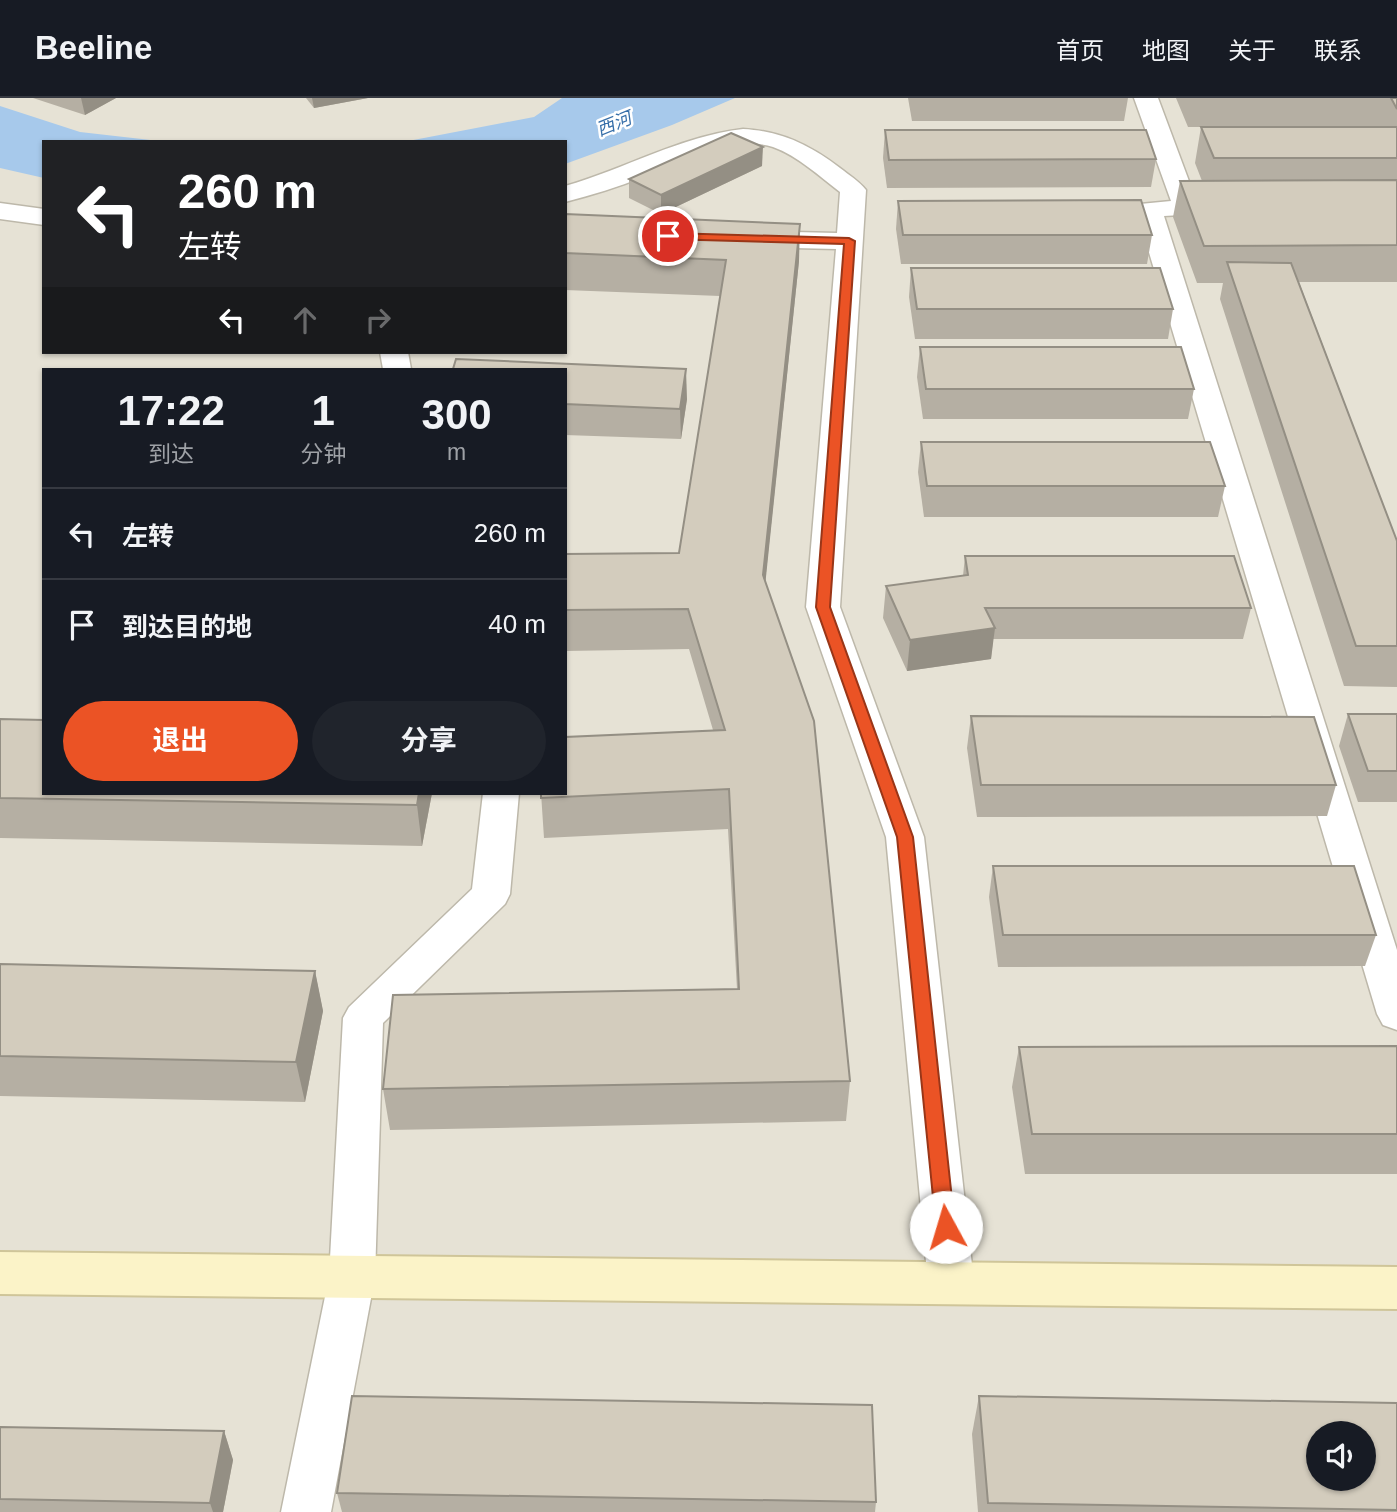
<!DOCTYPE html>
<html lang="zh">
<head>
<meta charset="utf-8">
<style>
  body { margin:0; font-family:Helvetica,"Noto Sans SC",sans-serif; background:#20242c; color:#f1f3f6; height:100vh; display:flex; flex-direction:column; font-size:26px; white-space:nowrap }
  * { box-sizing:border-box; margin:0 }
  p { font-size:23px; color:#9ea1a6 }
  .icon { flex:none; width:38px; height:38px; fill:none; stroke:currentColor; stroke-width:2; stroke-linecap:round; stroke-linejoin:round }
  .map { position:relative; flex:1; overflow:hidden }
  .drawer { position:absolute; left:42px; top:270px; width:525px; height:427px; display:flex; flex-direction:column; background:#171b24; border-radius:0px; box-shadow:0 2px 5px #0004 }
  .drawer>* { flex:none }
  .guide { position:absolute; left:42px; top:42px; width:525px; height:214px; border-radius:0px; box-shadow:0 2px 5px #0004; background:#202124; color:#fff; overflow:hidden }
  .fabs { position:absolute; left:1306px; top:1323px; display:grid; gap:14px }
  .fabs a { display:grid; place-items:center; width:70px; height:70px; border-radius:50%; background:#171b24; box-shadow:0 2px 5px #0004; font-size:35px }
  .pin { position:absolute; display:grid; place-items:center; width:60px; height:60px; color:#fff; margin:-30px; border:4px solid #fff; border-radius:50%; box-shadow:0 2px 7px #0007 }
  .me { position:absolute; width:77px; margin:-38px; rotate:354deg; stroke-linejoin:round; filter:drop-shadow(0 0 5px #0008) }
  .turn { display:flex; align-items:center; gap:24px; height:147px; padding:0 21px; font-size:32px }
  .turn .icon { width:91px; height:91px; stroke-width:2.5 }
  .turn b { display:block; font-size:49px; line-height:60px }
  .lanes { display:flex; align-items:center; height:66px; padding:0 21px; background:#0003; justify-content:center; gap:35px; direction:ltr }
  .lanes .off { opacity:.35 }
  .eta { display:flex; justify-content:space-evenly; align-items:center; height:119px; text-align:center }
  .eta b { font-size:42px; font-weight:700; line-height:49px }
  .action { display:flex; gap:14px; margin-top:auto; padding:14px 21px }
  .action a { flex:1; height:80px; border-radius:42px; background:#eb5325; color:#fff; font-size:28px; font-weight:700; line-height:80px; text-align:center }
  .action a+a { background:#20242c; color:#f1f3f6 }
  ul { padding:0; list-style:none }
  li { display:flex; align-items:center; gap:21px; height:91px; padding:0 21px; border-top:2px solid #363941 }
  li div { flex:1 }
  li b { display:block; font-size:26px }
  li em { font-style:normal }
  header { display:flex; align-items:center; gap:42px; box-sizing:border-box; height:98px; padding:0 35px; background:#171b24; border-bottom:2px solid #363941 }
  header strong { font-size:33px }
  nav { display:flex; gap:38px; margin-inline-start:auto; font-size:24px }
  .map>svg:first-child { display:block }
  .residential { fill:#e6e2d5; fill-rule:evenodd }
  .water { fill:#a7c9eb }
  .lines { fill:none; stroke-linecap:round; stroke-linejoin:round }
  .street-casing { stroke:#bdb8aa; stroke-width:3 }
  .secondary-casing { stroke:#cfc599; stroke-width:4 }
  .street { fill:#fff; fill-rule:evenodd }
  .secondary { fill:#fbf3c8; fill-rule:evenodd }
  .wall { fill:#b5afa3 }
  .shaded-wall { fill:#948f84 }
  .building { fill:#d3ccbd; stroke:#948f84; stroke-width:2; fill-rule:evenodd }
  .route { fill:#eb5325; stroke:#993618; stroke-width:2 }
  .labels { text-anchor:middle; stroke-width:5; stroke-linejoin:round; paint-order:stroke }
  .far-water-label { font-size:18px; font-style:italic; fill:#376fa9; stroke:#fff }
</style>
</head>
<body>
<header>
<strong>Beeline</strong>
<nav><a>首页</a><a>地图</a><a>关于</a><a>联系</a></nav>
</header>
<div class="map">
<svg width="1397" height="1414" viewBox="0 0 1397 1414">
  <rect width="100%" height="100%" fill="#f2f0e7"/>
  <path class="residential" d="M 0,0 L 1397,0 L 1397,1414 L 0,1414 ZM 44,44 L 565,44 L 565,254 L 44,254 ZM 44,271 L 565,271 L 565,695 L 44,695 ZM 1318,1335 L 1363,1335 L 1363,1381 L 1318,1381 Z"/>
  <g class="water">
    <polygon points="562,0 735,0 672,27 565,66 565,44 403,44 534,19"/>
    <polygon points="0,8 80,34 168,44 44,44 44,80 0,70"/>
  </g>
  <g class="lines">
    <g class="street-casing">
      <g id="street">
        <polygon points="1134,0 1158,0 1196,102 1217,105 1221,110 1217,115 1164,118 1397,852 1397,932 1383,927 1377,916 1136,111 1140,106 1171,103"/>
        <path d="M 743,31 C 781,33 810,47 840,70 C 849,77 859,83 866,92 L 840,509 L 924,739 L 974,1185 L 967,1199 L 951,1205 L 935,1199 L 928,1185 L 886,739 L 806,509 L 836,151 L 752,149 L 743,147 L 739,141 L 743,135 L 752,133 L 837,135 L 840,94 C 819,78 798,58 773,49 C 728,35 683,64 643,79 C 618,89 592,97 565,104 L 565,88 C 625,71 681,38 743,31 Z"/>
        <polygon points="0,105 44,111 44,127 0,121"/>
        <polygon points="380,254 408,254 411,271 383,271"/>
        <polygon points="483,695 519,695 510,796 505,806 383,925 375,1179 331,1414 281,1414 329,1179 343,920 349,909 472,791"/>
      </g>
    </g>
    <g class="secondary-casing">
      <polygon id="secondary" points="0,1154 1397,1169 1397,1211 0,1196"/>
    </g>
    <use href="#street" class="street"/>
    <use href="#secondary" class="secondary"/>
  </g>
  <g class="wall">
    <polygon points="33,0 116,0 85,17"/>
    <polygon points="306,0 368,0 314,10"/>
    <polygon points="908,0 1128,0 1124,23 912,23"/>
    <polygon points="1176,0 1397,0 1397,184 1299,184 1397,443 1397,589 1344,588 1220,201 1223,185 1197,185 1173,119 1180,83 1202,83 1195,65 1201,29 1188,29"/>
    <polygon points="885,32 1156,61 1151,89 887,90 883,60"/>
    <polygon points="762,68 661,116 629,100 629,81"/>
    <polygon points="898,103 1152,137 1147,166 901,166 896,131"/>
    <polygon points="565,116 799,163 765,484 850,983 846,1023 390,1032 383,991 737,891 728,731 544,740 541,695 713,632 689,551 565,553 565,456 679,455 720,198 565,192"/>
    <polygon points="911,170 1173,211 1168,241 915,241 909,199"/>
    <polygon points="920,249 1194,291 1188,321 923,321 917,279"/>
    <polygon points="565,271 687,301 681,341 565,337"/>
    <polygon points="921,344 1225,388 1218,419 924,419 918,374"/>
    <polygon points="965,458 1251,510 1243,541 993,541 991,561 907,573 883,520 886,488 963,478"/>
    <polygon points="1348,616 1397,616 1397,704 1358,704 1339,648"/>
    <polygon points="971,618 1336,687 1327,718 977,719 967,650"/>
    <polygon points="0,621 44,695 432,695 422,748 0,740"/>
    <polygon points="993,768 1376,837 1365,868 998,869 989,799"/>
    <polygon points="0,866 315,873 323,913 305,1004 0,998"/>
    <polygon points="1397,948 1397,1076 1025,1076 1012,989 1019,949"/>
    <polygon points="979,1298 1397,1305 1397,1414 978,1414 972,1336"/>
    <polygon points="0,1329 224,1333 233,1362 223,1414 0,1414"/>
    <polygon points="337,1395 876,1404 875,1414 342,1414"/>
  </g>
  <g class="shaded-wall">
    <polygon points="81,0 116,0 85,17"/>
    <polygon points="312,0 368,0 314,10"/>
    <polygon points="763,49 762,68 661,116 661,97"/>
    <polygon points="800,126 799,163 762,517 763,477"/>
    <polygon points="686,271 687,301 681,341 680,311"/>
    <polygon points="995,530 991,561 907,573 910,542"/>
    <polygon points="419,695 432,695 422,748 417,707"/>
    <polygon points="315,873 323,913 305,1004 296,964"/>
    <polygon points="224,1333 233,1362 223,1414 213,1414 210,1405"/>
  </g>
  <g class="building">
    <polygon points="1391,0 1397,0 1397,11"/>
    <polygon points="1201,29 1397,29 1397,60 1214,60"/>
    <polygon points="885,32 1146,32 1156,61 889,62"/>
    <polygon points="731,35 763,49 661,97 629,81"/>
    <polygon points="1397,82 1397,147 1204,148 1180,83"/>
    <polygon points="1141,102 1152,137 903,137 898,103"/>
    <polygon points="565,116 800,126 763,477 814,623 850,983 383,991 393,897 739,891 729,691 541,700 541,695 565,695 565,639 725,632 688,511 565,512 565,456 679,455 726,162 565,155"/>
    <polygon points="1227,164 1291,165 1397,443 1397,548 1356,548"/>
    <polygon points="911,170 1160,170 1173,211 917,211"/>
    <polygon points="920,249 1181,249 1194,291 926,291"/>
    <polygon points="456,261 686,271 680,311 565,306 565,271 453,271"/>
    <polygon points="921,344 1210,344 1225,388 927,388"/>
    <polygon points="965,458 1234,458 1251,510 985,510 995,530 910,542 886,488 968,477"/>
    <polygon points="1348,616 1397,616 1397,673 1368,673"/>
    <polygon points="971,618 1314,619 1336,687 981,687"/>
    <polygon points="0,621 44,622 44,695 419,695 417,707 0,700"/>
    <polygon points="993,768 1354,768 1376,837 1003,837"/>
    <polygon points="0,866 315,873 296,964 0,958"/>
    <polygon points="1397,948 1397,1036 1032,1036 1019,949"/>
    <polygon points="352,1298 872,1307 876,1404 337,1395"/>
    <path d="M 979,1298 L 1397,1305 L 1397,1412 L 988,1405 ZM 1318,1335 L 1363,1335 L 1363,1381 L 1318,1381 Z"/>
    <polygon points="0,1329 224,1333 210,1405 0,1401"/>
  </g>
  <polygon class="route" points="668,135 849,140 855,143 830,509 913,739 955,1129 952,1135 946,1137 939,1135 936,1129 897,739 816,509 844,146 665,141 665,136"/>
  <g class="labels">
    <g class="far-water-label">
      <text transform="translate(614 26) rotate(-22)" y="6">西河</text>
    </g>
  </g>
</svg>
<div class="fabs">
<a><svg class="icon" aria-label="sound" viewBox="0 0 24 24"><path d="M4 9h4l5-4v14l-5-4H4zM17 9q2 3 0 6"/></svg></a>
</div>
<div class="pin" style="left:668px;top:138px;background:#d93025"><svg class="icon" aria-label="arrive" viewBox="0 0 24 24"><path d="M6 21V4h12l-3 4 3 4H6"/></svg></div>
<svg class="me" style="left:946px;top:1129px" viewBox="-20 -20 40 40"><circle r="19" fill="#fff"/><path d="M0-13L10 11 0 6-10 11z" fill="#eb5325"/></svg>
<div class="guide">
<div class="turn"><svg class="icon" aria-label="left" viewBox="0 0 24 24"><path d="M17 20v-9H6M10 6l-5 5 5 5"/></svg><div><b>260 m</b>左转</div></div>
<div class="lanes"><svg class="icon" aria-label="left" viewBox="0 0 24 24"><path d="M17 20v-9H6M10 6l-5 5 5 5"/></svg><svg class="icon off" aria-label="ahead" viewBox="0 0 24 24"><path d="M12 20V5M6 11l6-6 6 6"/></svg><svg class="icon off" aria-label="right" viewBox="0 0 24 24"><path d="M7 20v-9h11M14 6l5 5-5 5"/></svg></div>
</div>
<section class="drawer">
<div class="eta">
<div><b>17:22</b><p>到达</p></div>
<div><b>1</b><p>分钟</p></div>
<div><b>300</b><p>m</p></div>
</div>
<ul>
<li><svg class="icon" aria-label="left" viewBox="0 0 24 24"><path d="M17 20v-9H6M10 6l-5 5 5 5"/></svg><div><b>左转</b></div><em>260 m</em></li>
<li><svg class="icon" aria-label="arrive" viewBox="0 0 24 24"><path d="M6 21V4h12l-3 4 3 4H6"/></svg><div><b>到达目的地</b></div><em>40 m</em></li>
</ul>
<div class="action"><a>退出</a><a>分享</a></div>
</section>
</div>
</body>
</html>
